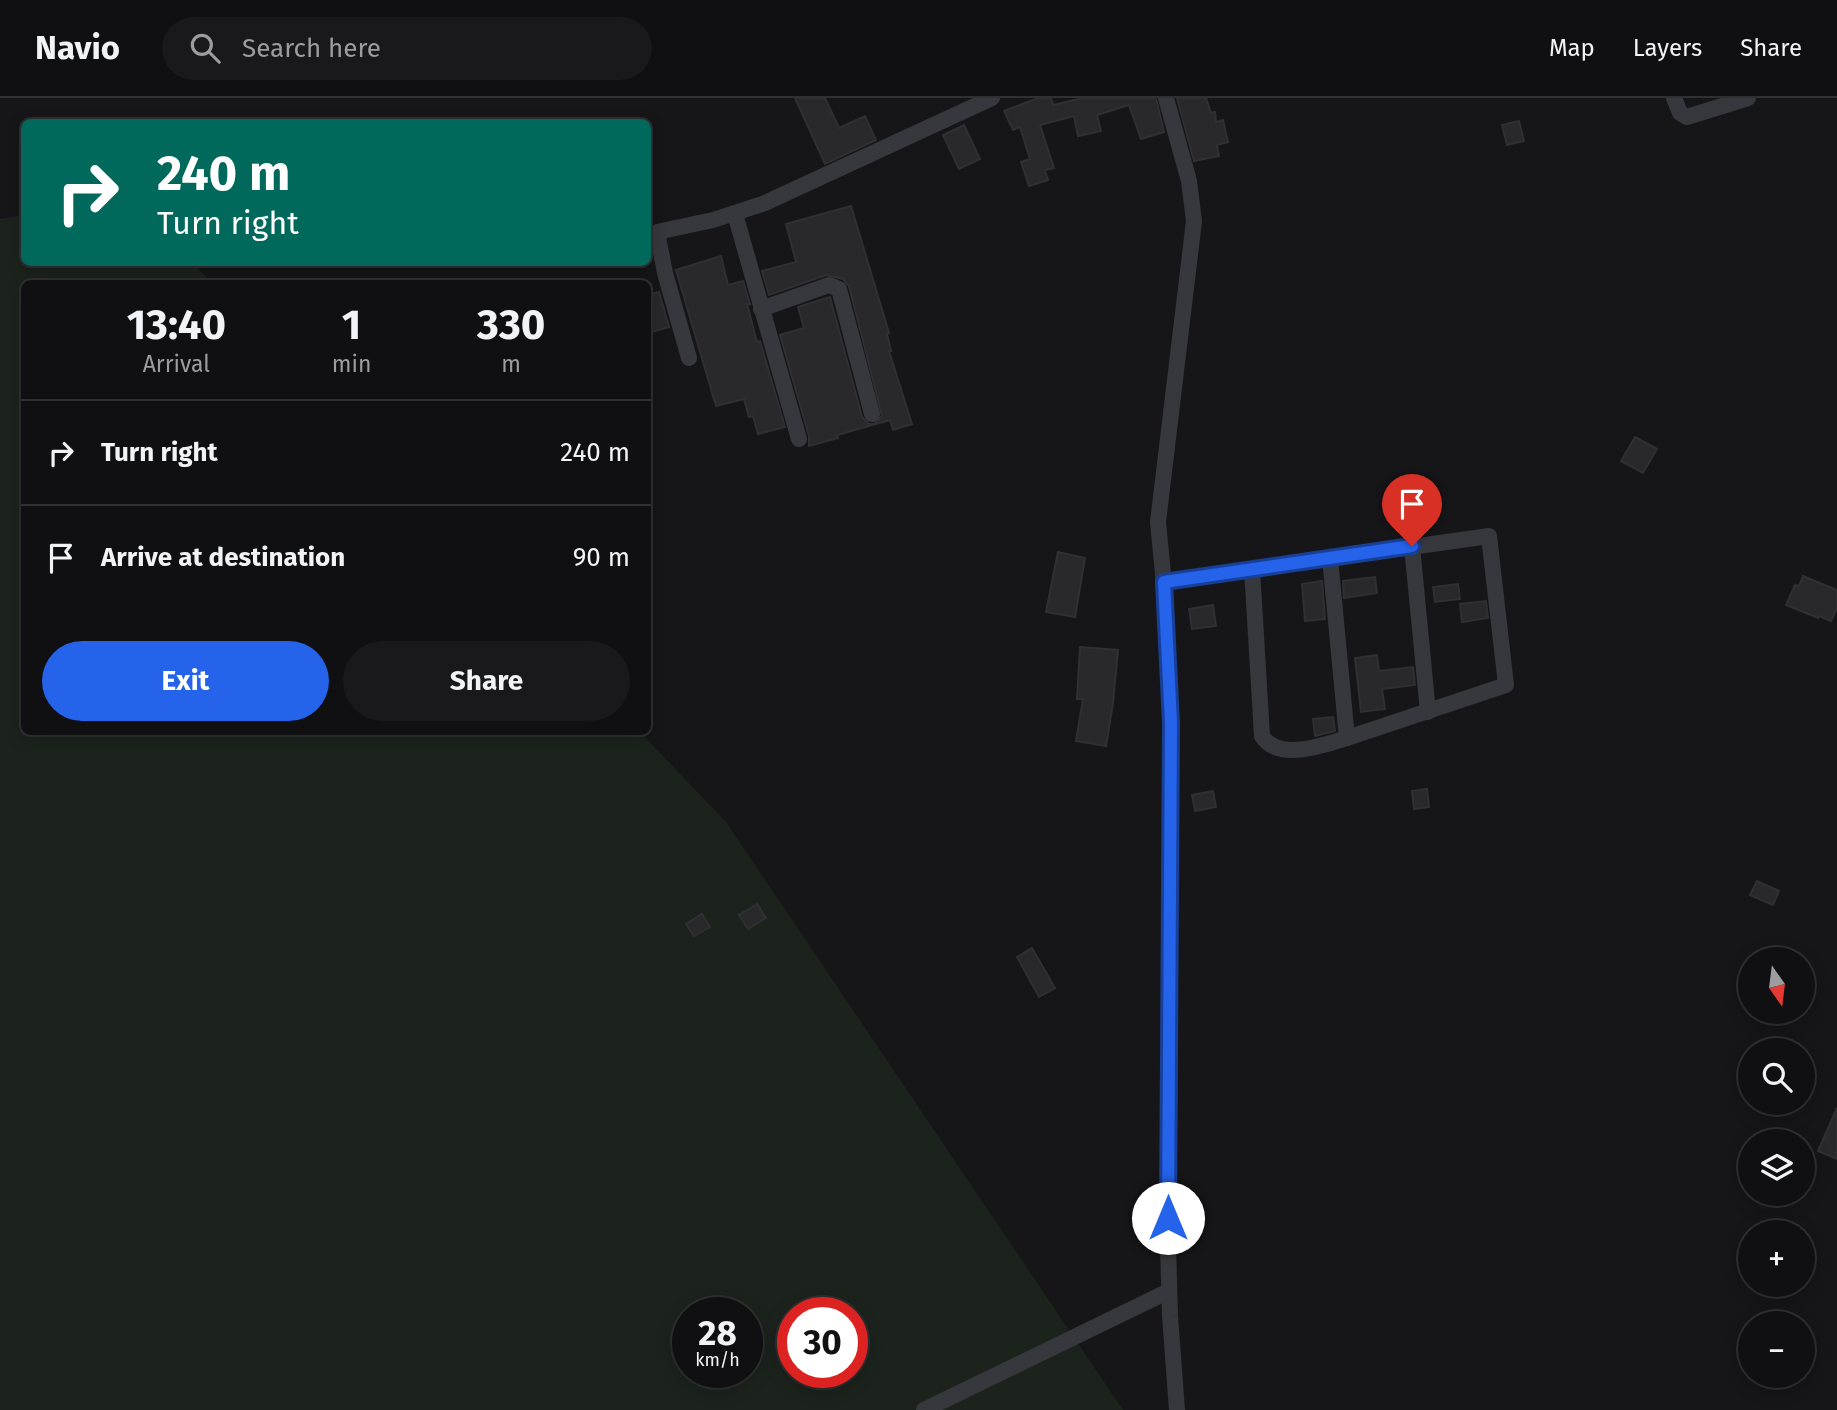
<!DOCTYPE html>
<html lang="en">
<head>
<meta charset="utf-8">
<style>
  body { margin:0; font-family:"Fira Sans",sans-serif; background:#19191b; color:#f1f3f6; height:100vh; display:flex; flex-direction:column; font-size:26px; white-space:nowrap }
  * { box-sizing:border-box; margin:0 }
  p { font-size:23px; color:#9c9d9f }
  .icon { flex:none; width:38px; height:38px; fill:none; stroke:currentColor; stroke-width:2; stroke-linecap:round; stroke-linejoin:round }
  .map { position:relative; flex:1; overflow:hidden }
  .drawer { position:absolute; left:21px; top:182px; width:630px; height:455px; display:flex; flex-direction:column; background:#101012; border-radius:10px; box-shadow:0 4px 18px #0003,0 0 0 2px #303032 }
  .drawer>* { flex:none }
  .banner { position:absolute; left:21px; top:21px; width:630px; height:147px; border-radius:10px; box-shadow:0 4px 18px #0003,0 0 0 2px #303032; background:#00695c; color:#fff; overflow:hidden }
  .needle { width:46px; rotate:166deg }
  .controls { position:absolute; left:1738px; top:849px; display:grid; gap:14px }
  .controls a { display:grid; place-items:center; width:77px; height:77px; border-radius:50%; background:#101012; box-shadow:0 4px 18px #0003,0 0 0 2px #303032; font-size:35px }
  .speed { position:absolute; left:672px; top:1199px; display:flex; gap:14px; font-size:35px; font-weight:700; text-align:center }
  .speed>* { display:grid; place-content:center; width:91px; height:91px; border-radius:50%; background:#101012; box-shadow:0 4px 18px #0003,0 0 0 2px #303032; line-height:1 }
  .speed small { font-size:18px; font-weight:400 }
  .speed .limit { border:10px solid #d22; background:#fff; color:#111 }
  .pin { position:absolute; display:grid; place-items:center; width:60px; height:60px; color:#fff; margin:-72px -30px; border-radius:50% 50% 50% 0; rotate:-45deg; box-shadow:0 0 7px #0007 }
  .pin .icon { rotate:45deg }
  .me { position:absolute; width:77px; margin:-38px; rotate:0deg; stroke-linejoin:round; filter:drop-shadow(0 0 5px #0008) }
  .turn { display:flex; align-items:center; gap:24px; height:147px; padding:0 21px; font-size:32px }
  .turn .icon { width:91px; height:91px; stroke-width:2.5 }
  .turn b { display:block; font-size:49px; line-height:60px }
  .eta { display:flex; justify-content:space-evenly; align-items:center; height:119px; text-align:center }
  .eta b { font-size:42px; font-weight:700; line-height:49px }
  .action { display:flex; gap:14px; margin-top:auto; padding:14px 21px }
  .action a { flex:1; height:80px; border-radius:42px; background:#2563eb; color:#fff; font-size:28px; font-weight:700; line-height:80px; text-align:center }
  .action a+a { background:#19191b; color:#f1f3f6 }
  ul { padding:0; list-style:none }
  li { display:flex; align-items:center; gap:21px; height:105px; padding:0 21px; border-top:2px solid #303032 }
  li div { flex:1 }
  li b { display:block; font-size:26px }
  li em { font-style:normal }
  header { display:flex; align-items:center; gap:42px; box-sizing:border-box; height:98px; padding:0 35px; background:#101012; border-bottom:2px solid #303032 }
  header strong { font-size:33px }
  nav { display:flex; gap:38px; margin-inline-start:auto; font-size:24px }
  .search { width:490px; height:63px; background:#19191b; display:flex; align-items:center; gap:18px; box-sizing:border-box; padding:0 24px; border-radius:38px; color:#9c9d9f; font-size:26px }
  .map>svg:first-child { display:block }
  .green { fill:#1c231d; fill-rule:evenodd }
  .building { fill:#29292c; stroke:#303034; stroke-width:2 }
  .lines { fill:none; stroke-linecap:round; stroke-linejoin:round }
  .minor { stroke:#37383d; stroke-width:16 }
  .route-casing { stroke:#184099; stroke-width:18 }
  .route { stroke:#2563eb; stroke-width:12 }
</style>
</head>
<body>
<header>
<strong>Navio</strong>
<div class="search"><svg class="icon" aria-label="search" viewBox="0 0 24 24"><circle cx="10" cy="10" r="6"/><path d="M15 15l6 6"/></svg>Search here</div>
<nav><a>Map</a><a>Layers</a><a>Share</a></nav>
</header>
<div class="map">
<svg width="1837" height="1312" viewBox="0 0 1837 1312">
  <rect width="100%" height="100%" fill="#161618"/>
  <path class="green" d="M 24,117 L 24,164 L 192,165 L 212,185 L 24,186 L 24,634 L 640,634 L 726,724 L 1123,1312 L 0,1312 L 0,121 ZM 688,1214 L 747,1214 L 747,1274 L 688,1274 ZM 793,1214 L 852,1214 L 852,1274 L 793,1274 Z"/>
  <g class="building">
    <polygon points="795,0 825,0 839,30 865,18 876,42 825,66"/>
    <polygon points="1038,0 1051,0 1053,7 1083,0 1156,0 1164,34 1141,41 1129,7 1097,17 1101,33 1078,38 1074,18 1040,27 1054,70 1045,72 1048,82 1029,88 1021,64 1030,61 1020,29 1013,32 1004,13"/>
    <polygon points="1177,0 1206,0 1211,15 1215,14 1216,24 1223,22 1228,44 1217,47 1219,58 1194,63"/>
    <polygon points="1519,23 1524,43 1507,47 1502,27"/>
    <polygon points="964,27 980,61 959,71 943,37"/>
    <polygon points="851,108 889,235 887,236 891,253 889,253 912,326 893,332 890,322 837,337 838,340 809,348 809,338 780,237 804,230 798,209 830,199 862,319 869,326 874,326 882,318 849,188 843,181 826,177 769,197 762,173 796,164 786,126"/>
    <polygon points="721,158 728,187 743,183 750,206 747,206 757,244 760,243 785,329 758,336 753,318 749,319 744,301 716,308 676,172"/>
    <polygon points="659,194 669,229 648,235 648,197"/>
    <polygon points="1635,339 1657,351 1643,375 1621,363"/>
    <polygon points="1058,454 1085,460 1075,519 1046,514"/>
    <polygon points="1803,478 1837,492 1837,510 1831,523 1819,518 1818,520 1786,507 1795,487 1799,488"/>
    <polygon points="1375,479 1377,495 1344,500 1343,483"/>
    <polygon points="1322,483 1325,521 1305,523 1302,486"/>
    <polygon points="1458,486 1460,501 1435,504 1433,489"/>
    <polygon points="1486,503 1488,520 1462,524 1460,506"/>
    <polygon points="1213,507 1216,528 1192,531 1189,511"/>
    <polygon points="1080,549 1118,552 1113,605 1106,648 1076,643 1083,601 1077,601"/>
    <polygon points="1377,557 1379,573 1413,569 1415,587 1382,591 1385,611 1361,614 1355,560"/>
    <polygon points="1333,619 1335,633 1315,638 1313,621"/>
    <polygon points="1427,691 1429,709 1414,711 1412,693"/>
    <polygon points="1213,693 1216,709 1195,713 1192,697"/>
    <polygon points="1757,783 1779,793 1773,807 1750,797"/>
    <polygon points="757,806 766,820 748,831 739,817"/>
    <polygon points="702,816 710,829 694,838 686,826"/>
    <polygon points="1032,850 1055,890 1039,899 1017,859"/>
    <polygon points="1837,1010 1837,1061 1818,1053"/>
  </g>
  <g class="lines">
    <g class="minor">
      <polyline points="1166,0 1189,83 1194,123 1158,424 1163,476 1171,626 1168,1147 1170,1218 1177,1312"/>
      <polyline points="1674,0 1680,15 1687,19 1748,0"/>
      <polyline points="735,116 799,341"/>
      <polyline points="761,211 829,187 839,191 872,316"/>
      <polyline points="689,260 665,175 657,134 713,122 765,105 992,0"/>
      <polyline points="1412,448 1428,614"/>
      <path d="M 1252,471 L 1262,638 C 1279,664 1323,647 1347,640 L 1330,460"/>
      <polyline points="1164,484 1489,438 1506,587 1347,640"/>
      <polyline points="924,1312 1169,1193"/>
    </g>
  </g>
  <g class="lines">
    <g class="route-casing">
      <polyline id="route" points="1168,1120 1171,625 1164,484 1412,448"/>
    </g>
    <use href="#route" class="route"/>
  </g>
</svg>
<div class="controls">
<a><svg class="needle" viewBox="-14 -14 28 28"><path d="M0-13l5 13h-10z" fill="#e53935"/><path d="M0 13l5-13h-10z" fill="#9c9d9f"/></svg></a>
<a><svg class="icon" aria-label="search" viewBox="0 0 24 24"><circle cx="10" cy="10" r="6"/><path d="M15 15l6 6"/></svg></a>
<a><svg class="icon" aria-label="layers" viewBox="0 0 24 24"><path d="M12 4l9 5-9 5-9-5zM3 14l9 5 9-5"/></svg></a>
<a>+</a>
<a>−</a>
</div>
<div class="speed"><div>28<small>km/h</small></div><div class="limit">30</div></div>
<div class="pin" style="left:1412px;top:448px;background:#d93025"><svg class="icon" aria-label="arrive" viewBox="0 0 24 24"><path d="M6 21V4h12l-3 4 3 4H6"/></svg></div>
<svg class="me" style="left:1168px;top:1120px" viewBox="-20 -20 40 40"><circle r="19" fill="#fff"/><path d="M0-13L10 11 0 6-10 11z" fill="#2563eb"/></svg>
<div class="banner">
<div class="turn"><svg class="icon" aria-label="right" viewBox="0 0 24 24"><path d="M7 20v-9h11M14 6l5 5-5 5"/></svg><div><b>240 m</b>Turn right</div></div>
</div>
<section class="drawer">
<div class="eta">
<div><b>13:40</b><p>Arrival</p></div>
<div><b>1</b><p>min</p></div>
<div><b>330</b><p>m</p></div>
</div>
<ul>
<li><svg class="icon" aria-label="right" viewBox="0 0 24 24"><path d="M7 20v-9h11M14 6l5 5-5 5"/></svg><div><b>Turn right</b></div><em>240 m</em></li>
<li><svg class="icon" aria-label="arrive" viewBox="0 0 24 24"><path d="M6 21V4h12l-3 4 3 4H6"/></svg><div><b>Arrive at destination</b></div><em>90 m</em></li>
</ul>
<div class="action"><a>Exit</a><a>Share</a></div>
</section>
</div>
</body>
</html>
